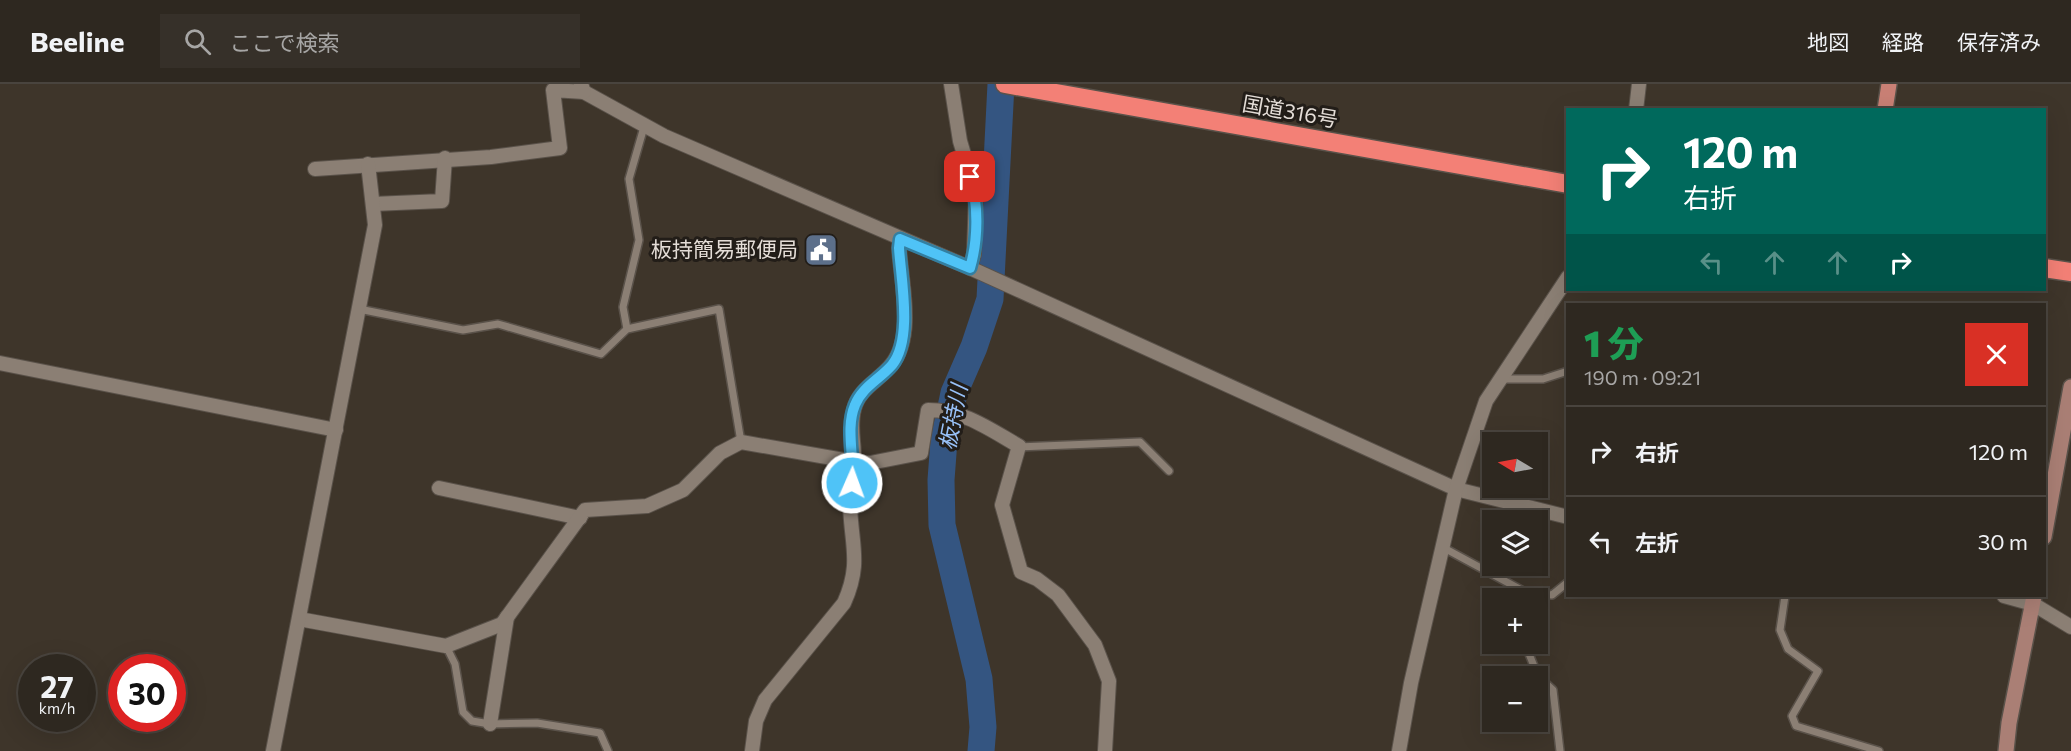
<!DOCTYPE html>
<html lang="ja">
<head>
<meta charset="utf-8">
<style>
  body { margin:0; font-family:Commissioner,"Noto Sans JP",sans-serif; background:#363029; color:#f1f3f6; height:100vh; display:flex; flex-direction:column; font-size:22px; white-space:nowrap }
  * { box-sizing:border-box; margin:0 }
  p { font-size:20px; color:#a7a6a5 }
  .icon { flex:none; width:33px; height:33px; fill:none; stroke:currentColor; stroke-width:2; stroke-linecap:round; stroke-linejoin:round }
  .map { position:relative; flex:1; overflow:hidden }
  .side { position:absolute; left:1566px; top:219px; width:480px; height:294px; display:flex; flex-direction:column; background:#2e2820; border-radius:0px; box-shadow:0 6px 24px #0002,0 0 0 2px #49443e }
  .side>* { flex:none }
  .banner { position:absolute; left:1566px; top:24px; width:480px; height:183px; border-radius:0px; box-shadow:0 6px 24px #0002,0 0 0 2px #49443e; background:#00695c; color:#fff; overflow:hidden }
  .needle { width:39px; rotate:280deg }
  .controls { position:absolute; left:1482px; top:348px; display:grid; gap:12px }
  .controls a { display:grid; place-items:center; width:66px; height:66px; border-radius:0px; background:#2e2820; box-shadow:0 6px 24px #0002,0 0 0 2px #49443e; font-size:30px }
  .speed { position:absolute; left:18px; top:570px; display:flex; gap:12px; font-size:30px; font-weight:700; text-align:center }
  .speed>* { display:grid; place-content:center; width:78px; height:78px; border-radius:50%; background:#2e2820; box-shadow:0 6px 24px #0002,0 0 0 2px #49443e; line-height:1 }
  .speed small { font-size:15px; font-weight:400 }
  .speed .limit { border:9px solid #d22; background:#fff; color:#111 }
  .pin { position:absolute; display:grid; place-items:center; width:51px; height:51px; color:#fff; margin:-26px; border-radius:12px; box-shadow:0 3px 9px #0006 }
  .me { position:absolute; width:66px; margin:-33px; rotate:2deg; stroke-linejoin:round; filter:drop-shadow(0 0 4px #0008) }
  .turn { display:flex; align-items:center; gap:21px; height:126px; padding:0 18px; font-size:27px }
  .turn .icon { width:78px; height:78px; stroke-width:2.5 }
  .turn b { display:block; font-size:42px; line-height:51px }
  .lanes { display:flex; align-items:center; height:57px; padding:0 18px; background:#0003; justify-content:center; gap:30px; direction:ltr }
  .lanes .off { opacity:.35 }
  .round { display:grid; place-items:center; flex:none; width:63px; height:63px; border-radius:0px; background:#363029 }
  .headline { display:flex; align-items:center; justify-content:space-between; height:102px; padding:0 18px }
  h1 { font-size:36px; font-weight:800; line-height:45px; color:#1e9e55 }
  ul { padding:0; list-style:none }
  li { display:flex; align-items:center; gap:18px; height:90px; padding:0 18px; border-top:2px solid #49443e }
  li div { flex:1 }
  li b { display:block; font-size:22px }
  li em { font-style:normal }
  header { display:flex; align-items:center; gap:36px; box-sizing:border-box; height:84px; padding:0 30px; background:#2e2820; border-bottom:2px solid #49443e }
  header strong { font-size:28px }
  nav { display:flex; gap:33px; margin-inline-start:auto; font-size:21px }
  .search { width:420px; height:54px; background:#363029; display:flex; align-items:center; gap:15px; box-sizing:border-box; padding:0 21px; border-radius:0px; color:#a7a6a5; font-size:22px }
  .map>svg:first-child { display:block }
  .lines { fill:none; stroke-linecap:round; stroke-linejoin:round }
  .river { stroke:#345581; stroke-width:27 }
  .lane-casing { stroke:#5a524a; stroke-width:10 }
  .street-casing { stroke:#5a524a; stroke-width:16 }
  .secondary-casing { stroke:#5a524a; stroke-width:18 }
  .primary-casing { stroke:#5a524a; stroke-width:18 }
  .highway-casing { stroke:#5a524a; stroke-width:21 }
  .lane { stroke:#8b7f74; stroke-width:7 }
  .street { stroke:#8b7f74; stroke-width:14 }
  .secondary { stroke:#aa7f75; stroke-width:15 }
  .primary { stroke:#c98075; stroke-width:15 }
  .highway { stroke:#f38076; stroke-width:18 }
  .route-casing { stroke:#337fa1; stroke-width:15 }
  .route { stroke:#4fc3f7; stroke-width:10 }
  .labels { text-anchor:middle; stroke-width:6; stroke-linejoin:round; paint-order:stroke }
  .street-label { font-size:21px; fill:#e4ddd7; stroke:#221d18 }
  .poi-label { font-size:21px; fill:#e4ddd7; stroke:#221d18; text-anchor:end }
  .water-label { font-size:22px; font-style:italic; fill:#98c1f8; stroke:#221d18 }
</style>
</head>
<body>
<header>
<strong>Beeline</strong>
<div class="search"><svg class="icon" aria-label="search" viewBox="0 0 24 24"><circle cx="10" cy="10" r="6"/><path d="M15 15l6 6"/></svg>ここで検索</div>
<nav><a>地図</a><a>経路</a><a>保存済み</a></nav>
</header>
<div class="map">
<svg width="2071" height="667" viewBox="0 0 2071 667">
  <rect width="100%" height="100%" fill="#3e352a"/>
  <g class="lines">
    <polyline class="river" points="981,667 983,643 979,595 942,441 941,396 944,356 954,309 974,263 990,215 1001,0"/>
    <g class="lane-casing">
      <g id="lane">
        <polyline points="359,225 463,246 498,240 601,270 627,245 719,225 741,358"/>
        <polyline points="627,245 623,223 639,156 629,95 644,43"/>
        <polyline points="1502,295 1543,295 1568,287"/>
        <polyline points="1018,363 1140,358 1169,387"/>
        <polyline points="1444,464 1525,508 1552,511 1568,498"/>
        <polyline points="1785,512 1780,546 1788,565 1818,587 1792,632 1796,642 1879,667"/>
        <polyline points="1525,560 1538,592 1553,606 1560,667"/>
        <polyline points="446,562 455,580 463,628 472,637 490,640 537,639 600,649 608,667"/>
      </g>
    </g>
    <g class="street-casing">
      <g id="street">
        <polyline points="581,0 584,8 664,52 970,184 1456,405 1568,433"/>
        <polyline points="951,0 960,57 976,111 974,170 970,184"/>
        <polyline points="1636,26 1639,0"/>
        <polyline points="315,85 491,73 560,64 553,6 584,8"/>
        <polyline points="373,120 442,117 445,74"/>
        <polyline points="0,279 336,346"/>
        <polyline points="439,404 580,434"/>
        <polyline points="2004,512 2033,520 2071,543"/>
        <path d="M 299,535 L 446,562 L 502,540 L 585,426 L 647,422 L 683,406 L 720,369 L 741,358 L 855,378 L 870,379 L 921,369 L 928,326 C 964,326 989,345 1019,362 L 1002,421 L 1021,488 L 1037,495 L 1058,511 L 1095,561 L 1109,597 L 1105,667"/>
        <polyline points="490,640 507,533"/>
        <polyline points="273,667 375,141 368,80"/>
        <path d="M 752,667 L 756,637 L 765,616 L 844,519 C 862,479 851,461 850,420 C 850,407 854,393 854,379 C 855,360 849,344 854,325 C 859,304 880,296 892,280 C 915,251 901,198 899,164 L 900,155"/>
        <polyline points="1399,667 1411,599 1456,405 1486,317 1568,193"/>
      </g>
    </g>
    <g class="secondary-casing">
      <g id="secondary">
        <polyline points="2044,453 2071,303"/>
        <polyline points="2006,667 2009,639 2034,512"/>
      </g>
    </g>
    <g class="primary-casing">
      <polyline id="primary" points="1885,26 1889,0"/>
    </g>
    <g class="highway-casing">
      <g id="highway">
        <polyline points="1005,0 1568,100"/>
        <polyline points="2044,184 2071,188"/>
      </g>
    </g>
    <use href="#lane" class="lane"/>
    <use href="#street" class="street"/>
    <use href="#secondary" class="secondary"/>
    <use href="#primary" class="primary"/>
    <use href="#highway" class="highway"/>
  </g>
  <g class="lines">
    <g class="route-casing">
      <path id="route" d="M 852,399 C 855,374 845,345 855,321 C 862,303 880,295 892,281 C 913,255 901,196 899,164 L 900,155 L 970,184 C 978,157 979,120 970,93"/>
    </g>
    <use href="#route" class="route"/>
  </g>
  <defs>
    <g id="civic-square" transform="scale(1.725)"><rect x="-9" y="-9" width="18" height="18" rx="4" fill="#5c6f8a" stroke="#221d18"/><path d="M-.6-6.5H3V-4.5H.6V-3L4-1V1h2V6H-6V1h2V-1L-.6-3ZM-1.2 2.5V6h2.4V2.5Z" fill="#fff"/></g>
  </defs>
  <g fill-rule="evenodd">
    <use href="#civic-square" x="821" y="166"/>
  </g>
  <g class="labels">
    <g class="street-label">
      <text transform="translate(1290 28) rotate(10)" y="7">国道316号</text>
    </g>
    <g class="poi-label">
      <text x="798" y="173">板持簡易郵便局</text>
    </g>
    <g class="water-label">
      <text transform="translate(953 333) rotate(-79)" y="8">板持川</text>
    </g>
  </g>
</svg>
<div class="controls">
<a><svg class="needle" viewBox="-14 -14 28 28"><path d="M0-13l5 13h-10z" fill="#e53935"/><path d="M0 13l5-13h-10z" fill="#a7a6a5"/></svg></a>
<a><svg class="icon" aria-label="layers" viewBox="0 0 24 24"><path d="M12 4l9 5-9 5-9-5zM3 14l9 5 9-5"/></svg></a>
<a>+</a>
<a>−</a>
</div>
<div class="speed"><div>27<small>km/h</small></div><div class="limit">30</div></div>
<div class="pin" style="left:970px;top:93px;background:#d93025"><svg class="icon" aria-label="arrive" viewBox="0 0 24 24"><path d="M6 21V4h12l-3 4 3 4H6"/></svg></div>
<svg class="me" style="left:852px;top:399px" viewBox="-20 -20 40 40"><circle r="17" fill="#4fc3f7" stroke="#fff" stroke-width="3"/><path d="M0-11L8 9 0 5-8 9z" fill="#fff"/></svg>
<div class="banner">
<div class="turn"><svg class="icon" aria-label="right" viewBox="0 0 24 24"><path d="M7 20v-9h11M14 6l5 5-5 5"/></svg><div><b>120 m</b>右折</div></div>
<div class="lanes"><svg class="icon off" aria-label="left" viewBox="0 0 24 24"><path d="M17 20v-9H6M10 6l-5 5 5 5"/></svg><svg class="icon off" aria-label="ahead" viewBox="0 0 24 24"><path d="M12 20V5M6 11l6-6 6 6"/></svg><svg class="icon off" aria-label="ahead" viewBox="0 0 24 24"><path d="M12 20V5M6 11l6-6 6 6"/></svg><svg class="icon" aria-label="right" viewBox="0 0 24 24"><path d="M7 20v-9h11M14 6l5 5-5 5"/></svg></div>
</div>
<section class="side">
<div class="headline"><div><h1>1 分</h1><p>190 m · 09:21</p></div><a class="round" style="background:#d93025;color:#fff"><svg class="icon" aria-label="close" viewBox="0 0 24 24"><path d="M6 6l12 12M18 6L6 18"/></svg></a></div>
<ul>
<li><svg class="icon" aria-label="right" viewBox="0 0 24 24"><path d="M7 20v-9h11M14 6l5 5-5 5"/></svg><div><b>右折</b></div><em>120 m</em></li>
<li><svg class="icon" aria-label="left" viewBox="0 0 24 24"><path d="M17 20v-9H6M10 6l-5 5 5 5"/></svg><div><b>左折</b></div><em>30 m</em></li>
</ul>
</section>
</div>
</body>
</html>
